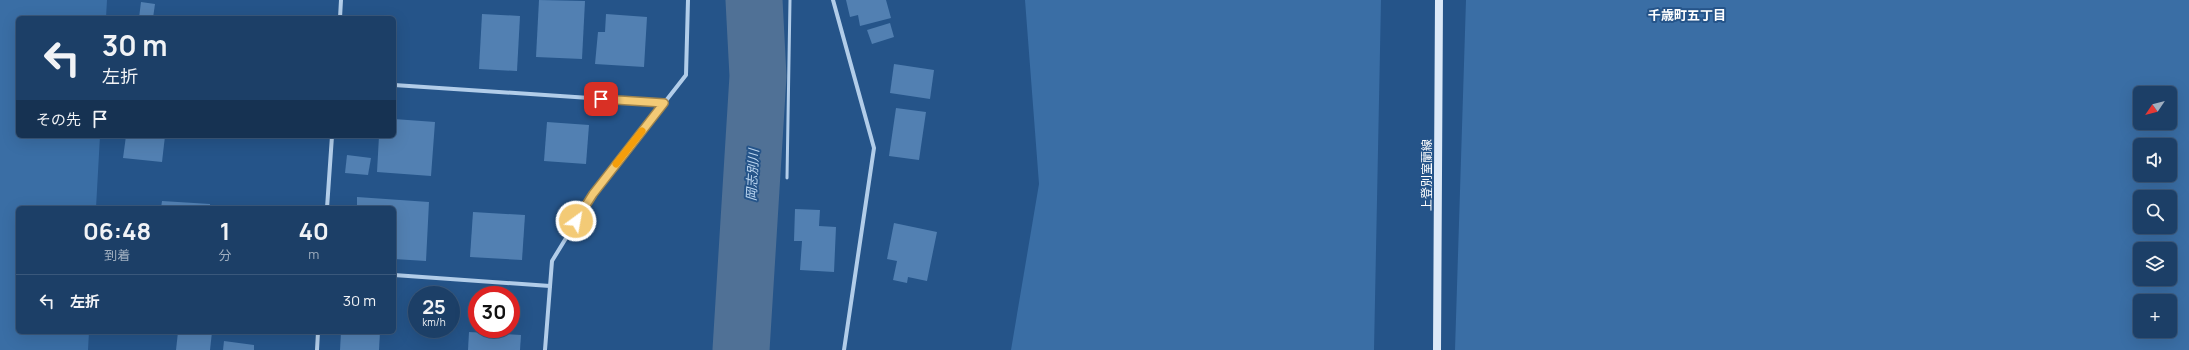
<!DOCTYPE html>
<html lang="ja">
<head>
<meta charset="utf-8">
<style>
  body { margin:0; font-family:Manrope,"Noto Sans JP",sans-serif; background:#25466d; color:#f1f3f6; height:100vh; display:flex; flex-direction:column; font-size:15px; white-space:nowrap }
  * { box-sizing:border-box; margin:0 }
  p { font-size:13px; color:#a0afc0 }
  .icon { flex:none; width:22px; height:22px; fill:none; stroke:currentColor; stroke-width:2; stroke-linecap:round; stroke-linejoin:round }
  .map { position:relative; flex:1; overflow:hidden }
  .side { position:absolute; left:16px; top:206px; width:380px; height:128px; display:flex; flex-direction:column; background:#1c3f67; border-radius:6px; box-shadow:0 4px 16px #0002,0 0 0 1px #3a587b }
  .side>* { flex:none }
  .top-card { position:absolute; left:16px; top:16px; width:380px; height:122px; border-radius:6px; box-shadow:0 4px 16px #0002,0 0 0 1px #3a587b; background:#1c3f67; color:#f1f3f6; overflow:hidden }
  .needle { width:26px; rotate:235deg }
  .tools { position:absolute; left:2133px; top:86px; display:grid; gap:8px }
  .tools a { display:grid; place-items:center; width:44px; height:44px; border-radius:6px; background:#1c3f67; box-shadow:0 4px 16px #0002,0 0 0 1px #3a587b; font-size:20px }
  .speed { position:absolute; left:408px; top:286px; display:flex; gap:8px; font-size:20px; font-weight:700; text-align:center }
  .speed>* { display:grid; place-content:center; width:52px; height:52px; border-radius:50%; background:#1c3f67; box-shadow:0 4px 16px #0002,0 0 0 1px #3a587b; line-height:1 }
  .speed small { font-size:10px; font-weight:400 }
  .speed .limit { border:6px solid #d22; background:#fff; color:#111 }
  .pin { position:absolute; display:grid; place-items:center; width:34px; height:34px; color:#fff; margin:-17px; border-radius:8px; box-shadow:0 2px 6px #0006 }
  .me { position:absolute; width:44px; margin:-22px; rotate:32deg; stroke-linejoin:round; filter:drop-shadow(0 0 3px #0008) }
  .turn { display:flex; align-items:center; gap:14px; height:84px; padding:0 20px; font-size:18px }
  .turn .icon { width:52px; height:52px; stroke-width:2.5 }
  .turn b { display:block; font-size:28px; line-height:34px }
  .then { display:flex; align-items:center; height:38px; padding:0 20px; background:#0003; gap:8px; font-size:15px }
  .eta { display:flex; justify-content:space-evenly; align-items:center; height:68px; text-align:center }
  .eta b { font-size:24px; font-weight:700; line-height:28px }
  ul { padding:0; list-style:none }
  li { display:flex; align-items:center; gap:12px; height:52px; padding:0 20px; border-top:1px solid #3a587b }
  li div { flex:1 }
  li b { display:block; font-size:15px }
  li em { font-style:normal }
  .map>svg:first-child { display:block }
  .green { fill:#3a6ea5; fill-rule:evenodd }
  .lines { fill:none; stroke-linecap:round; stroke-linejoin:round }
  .river { stroke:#507196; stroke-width:57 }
  .building { fill:#5280b2 }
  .lane { stroke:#b2cde9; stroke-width:3 }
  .street { stroke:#b2cde9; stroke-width:4 }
  .secondary { stroke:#dce9f8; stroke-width:8 }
  .route-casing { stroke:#9e834d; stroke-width:10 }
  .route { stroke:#f3ca76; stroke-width:7 }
  .slow { stroke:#f59e0b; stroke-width:7 }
  .labels { text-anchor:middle; stroke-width:4; stroke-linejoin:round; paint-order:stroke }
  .street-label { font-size:12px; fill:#fff; stroke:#255489 }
  .neighbourhood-label { font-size:13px; font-weight:bold; fill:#fff; stroke:#255489 }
  .water-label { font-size:13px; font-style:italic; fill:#bdd7f1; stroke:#255489 }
</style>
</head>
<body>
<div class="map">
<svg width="2189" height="350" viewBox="0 0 2189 350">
  <rect width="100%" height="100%" fill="#255489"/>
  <g class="green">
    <polygon points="0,0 107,0 106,18 18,18 18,136 100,136 96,208 18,208 18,332 89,332 88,350 0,350"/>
    <polygon points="1025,0 1381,0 1374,350 1011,350 1039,184"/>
    <path d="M 1466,0 L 2189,0 L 2189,350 L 1455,350 ZM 2140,93 L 2170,93 L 2170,123 L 2140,123 ZM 2140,145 L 2170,145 L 2170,175 L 2140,175 ZM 2140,197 L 2170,197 L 2170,227 L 2140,227 ZM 2140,249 L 2170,249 L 2170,279 L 2140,279 ZM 2140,301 L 2170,301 L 2170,331 L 2140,331 Z"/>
  </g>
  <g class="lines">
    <polyline class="river" points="741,350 758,76 754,0"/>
  </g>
  <g class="building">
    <polygon points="539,0 585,1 582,59 536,57"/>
    <polygon points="846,0 886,0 891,18 860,26 858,15 850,17"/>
    <polygon points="141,2 155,4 153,18 139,18"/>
    <polygon points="482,14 520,16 517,71 479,69"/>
    <polygon points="606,14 647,17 644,67 595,64 598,32 605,32"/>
    <polygon points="890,23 894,37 872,44 867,30"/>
    <polygon points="894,64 934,70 930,99 890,93"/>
    <polygon points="896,108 926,112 919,160 889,156"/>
    <polygon points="394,119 435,122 431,176 377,172 379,136 394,136"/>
    <polygon points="547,122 589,125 586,164 544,161"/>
    <polygon points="126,136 165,136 162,162 123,158"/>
    <polygon points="347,155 371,158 368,175 345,173"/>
    <polygon points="357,197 429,202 426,261 394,259 394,208 357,208"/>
    <polygon points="162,201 210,204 210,208 161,208"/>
    <polygon points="127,205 145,207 145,208 126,208"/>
    <polygon points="795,209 820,210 819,226 836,227 834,272 800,270 802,241 794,241"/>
    <polygon points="473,212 525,215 522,260 470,257"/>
    <polygon points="894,223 937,232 927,281 908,277 907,283 893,280 897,261 887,259"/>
    <polygon points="178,332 212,332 210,350 176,350"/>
    <polygon points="341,332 380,332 379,350 340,350"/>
    <polygon points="469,332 521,335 520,350 468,350"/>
    <polygon points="224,341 254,345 254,350 223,350"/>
  </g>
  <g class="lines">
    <polyline class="lane" points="787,178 790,0"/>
    <g class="street">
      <polyline points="833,0 874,148 844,350"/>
      <polyline points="340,18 341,0"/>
      <polyline points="394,85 664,103"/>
      <polyline points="327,208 332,136"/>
      <polyline points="394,275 550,286"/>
      <polyline points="317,350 318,332"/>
      <polyline points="545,350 552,261 593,194 686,75 688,0"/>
    </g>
    <polyline class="secondary" points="1437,350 1439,0"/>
  </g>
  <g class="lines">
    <g class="route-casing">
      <polyline id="route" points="576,221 593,194 664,103 601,99"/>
    </g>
    <use href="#route" class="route"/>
    <polyline class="slow" points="616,164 642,131"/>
  </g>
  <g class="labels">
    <g class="street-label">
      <text transform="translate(1427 175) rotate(-90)" y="4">上登別室蘭線</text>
    </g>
    <g class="neighbourhood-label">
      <text x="1687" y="20">千歳町五丁目</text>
    </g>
    <g class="water-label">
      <text transform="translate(752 175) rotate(-87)" y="5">岡志別川</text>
    </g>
  </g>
</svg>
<div class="tools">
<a><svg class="needle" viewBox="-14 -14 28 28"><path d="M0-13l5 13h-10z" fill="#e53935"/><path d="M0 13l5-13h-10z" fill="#a0afc0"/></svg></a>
<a><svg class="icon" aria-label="sound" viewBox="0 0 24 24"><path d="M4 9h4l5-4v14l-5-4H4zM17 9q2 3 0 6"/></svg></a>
<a><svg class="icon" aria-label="search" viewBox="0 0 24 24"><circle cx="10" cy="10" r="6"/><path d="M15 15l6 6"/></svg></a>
<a><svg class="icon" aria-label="layers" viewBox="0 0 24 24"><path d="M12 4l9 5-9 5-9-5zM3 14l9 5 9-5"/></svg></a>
<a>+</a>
</div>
<div class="speed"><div>25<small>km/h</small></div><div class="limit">30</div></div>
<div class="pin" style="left:601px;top:99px;background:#d93025"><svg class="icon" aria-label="arrive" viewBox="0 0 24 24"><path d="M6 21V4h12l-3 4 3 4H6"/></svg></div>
<svg class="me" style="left:576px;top:221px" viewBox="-20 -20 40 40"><circle r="17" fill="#f3ca76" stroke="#fff" stroke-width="3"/><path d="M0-11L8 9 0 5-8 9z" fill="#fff"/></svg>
<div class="top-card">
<div class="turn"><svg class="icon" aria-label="left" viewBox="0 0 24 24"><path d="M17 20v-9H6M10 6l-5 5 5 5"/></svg><div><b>30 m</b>左折</div></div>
<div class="then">その先<svg class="icon" aria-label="arrive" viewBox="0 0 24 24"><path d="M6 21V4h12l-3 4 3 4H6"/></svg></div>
</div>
<section class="side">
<div class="eta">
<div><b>06:48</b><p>到着</p></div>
<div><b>1</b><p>分</p></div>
<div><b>40</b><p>m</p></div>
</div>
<ul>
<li><svg class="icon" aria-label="left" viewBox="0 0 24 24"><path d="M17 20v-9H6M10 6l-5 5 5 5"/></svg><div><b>左折</b></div><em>30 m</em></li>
</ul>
</section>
</div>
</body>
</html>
